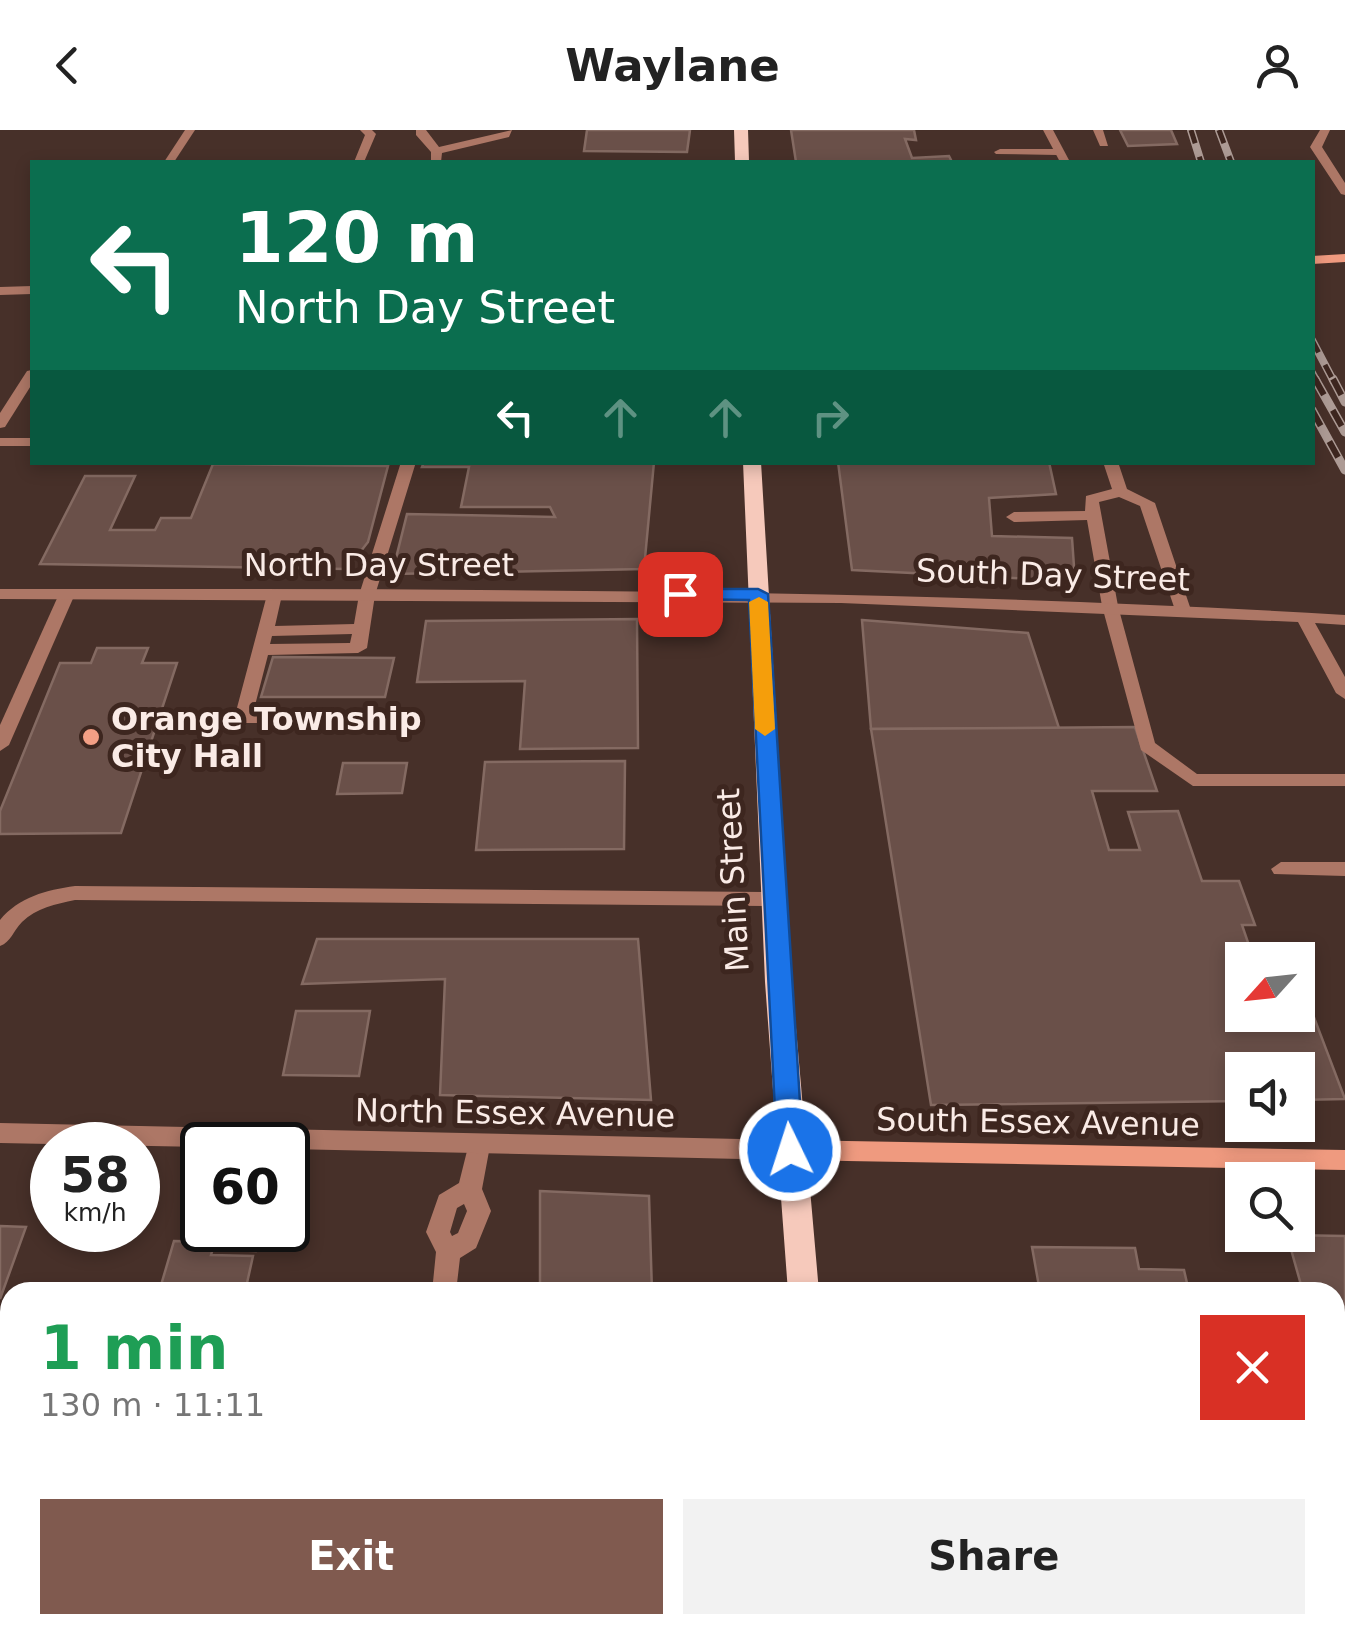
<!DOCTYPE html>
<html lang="en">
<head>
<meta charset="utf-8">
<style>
  body { margin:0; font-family:"DejaVu Sans",sans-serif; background:#f2f2f2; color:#222; height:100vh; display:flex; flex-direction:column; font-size:38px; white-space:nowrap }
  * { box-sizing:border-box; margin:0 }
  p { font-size:32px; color:#767676 }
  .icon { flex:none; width:55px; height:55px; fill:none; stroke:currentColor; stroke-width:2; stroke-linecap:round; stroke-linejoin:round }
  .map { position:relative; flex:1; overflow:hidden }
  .sheet { position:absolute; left:0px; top:1152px; width:1345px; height:352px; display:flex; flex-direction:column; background:#fff; border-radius:30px 30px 0 0; box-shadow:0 5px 15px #0003 }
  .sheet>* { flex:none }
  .banner { position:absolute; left:30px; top:30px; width:1285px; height:305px; border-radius:0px; box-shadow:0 5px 15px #0003; background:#0b6e4f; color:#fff; overflow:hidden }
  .needle { width:65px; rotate:243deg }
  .controls { position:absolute; left:1225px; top:812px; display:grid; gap:20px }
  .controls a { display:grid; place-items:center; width:90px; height:90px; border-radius:0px; background:#fff; box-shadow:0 5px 15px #0003; font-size:50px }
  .speed { position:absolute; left:30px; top:992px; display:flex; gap:20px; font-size:50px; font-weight:700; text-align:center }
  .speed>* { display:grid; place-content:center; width:130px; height:130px; border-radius:50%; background:#fff; box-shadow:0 5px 15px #0003; line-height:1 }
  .speed small { font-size:25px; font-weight:400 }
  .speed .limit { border:5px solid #111; border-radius:15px; background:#fff; color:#111 }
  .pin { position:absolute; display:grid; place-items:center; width:85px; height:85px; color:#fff; margin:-42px; border-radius:20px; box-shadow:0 5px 15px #0006 }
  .me { position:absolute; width:110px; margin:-55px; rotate:356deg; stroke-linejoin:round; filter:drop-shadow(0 0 8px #0008) }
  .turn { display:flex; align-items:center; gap:35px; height:210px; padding:0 40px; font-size:45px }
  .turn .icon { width:130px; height:130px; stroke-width:2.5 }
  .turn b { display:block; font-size:70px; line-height:85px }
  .lanes { display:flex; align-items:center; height:95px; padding:0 40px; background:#0003; justify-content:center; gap:50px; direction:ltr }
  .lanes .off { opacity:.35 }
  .round { display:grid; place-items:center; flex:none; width:105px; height:105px; border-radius:0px; background:#f2f2f2 }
  .overview { display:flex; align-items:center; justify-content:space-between; height:170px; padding:0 40px }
  h1 { font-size:60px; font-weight:800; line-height:75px; color:#1e9e55 }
  .action { display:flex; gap:20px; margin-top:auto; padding:20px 40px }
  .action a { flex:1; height:115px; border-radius:0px; background:#805a4f; color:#fff; font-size:40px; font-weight:800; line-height:115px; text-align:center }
  .action a+a { background:#f2f2f2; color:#222 }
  header { display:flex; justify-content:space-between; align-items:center; height:130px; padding:0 40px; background:#fff; font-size:45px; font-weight:800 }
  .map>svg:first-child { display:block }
  .building { fill:#6a5049; stroke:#846a62; stroke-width:2.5 }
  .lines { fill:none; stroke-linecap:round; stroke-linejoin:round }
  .lane { fill:#ad7766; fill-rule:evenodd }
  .street { fill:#ad7766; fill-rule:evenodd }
  .secondary { fill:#ef9a7f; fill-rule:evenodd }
  .primary { fill:#f6c9bb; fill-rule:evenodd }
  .rail-far1-casing { stroke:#ad9b95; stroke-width:8 }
  .rail-casing { stroke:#ad9b95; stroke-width:9 }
  .rail-far1 { stroke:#3d261f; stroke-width:5; stroke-dasharray:14; stroke-linecap:butt }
  .rail { stroke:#3d261f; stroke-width:6; stroke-dasharray:18; stroke-linecap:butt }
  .route { fill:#1a73e8; stroke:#114b97; stroke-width:2.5 }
  .slow { fill:#f59e0b }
  .poi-dot { fill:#f39f85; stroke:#3d261f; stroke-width:4 }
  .labels { text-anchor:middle; stroke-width:10; stroke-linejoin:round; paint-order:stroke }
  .street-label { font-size:32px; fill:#faebe6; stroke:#3d261f }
  .poi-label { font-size:32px; font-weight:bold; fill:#faebe6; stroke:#3d261f; text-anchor:start }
</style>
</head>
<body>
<header><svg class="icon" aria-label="back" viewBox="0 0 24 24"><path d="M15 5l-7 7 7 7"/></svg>Waylane<svg class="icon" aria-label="person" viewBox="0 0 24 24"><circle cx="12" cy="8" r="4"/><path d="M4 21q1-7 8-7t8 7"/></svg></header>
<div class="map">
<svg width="1345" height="1503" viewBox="0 0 1345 1503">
  <rect width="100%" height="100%" fill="#473029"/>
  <g class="building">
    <polygon points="587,0 690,0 687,22 584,21"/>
    <polygon points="791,0 914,0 916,10 905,9 912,28 949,26 952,32 796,32"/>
    <polygon points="1120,0 1171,0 1177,14 1128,16"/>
    <polygon points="424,332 654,332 644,439 392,444 407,384 555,387 550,377 461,377 469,337 422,337"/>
    <polygon points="838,332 1049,332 1056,364 989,368 992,406 1072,408 1075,451 852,440"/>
    <polygon points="213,334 388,336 368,412 347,439 40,434 85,346 135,346 110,400 155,400 161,388 191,388"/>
    <polygon points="637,489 638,618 520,619 525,551 417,552 426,491"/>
    <polygon points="862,490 1028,503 1059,598 871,599"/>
    <polygon points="97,518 148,518 142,533 177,533 121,703 0,704 0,681 60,533 91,533"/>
    <polygon points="273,527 394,528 385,567 261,567"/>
    <polygon points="1135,597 1157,661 1092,661 1109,720 1140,720 1128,682 1178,681 1202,751 1239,751 1255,795 1242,795 1254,830 1242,830 1242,885 1298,885 1298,861 1304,861 1345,969 1298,970 1298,940 1242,940 1242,971 931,975 871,599"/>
    <polygon points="625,631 624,719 476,720 485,632"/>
    <polygon points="343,633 407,633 402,663 337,664"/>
    <polygon points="317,809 638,809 651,970 440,965 445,849 302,854"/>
    <polygon points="296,881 370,881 359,946 283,945"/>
    <polygon points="540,1061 649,1066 652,1162 540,1162"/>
    <polygon points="0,1096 26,1097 0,1169"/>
    <polygon points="230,1100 262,1100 256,1121 224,1120"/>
    <polygon points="1287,1105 1345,1106 1345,1420 1335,1420 1335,1298 1339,1298 1335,1282 1335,1162 1303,1162"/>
    <polygon points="174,1111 215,1112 211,1125 253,1126 245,1162 159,1162"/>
    <polygon points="1032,1117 1135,1118 1139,1139 1184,1140 1189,1162 1040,1162"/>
    <polygon points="7,1210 10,1210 10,1370 0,1370 0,1229"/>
    <polygon points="462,1495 661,1495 661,1503 460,1503"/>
    <polygon points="978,1495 1268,1495 1270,1503 980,1503"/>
  </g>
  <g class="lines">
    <g class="lane">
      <polygon points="360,0 372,0 376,4 364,32 354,32 365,5"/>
      <polygon points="416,0 426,0 439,17 512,0 509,7 442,23 441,32 431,32 431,22 416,5"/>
      <polygon points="1093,0 1103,0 1108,16 1100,16"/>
      <polygon points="1320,0 1330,0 1322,17 1345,53 1345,65 1341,64 1310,17"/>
      <polygon points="1000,19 1057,19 1063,22 1057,25 996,24 994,22"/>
      <rect x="0" y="308" width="32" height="8"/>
      <path d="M 401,332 L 416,332 L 375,465 L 367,518 L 358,523 L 268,525 L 253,583 L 364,583 L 370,585 L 373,589 L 370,593 L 237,593 L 234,589 L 268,461 L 280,461 L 282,465 L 275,496 L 354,494 L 359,465 ZM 352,504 L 350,513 L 270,514 L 272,506 Z"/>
      <polygon points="1103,332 1118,332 1127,359 1155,373 1191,480 1183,485 1175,480 1140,376 1119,367 1099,372 1118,476 1155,613 1197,644 1345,644 1345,656 1193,656 1141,620 1102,476 1087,390 1014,392 1006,387 1014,382 1085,381 1086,366 1112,359"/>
      <polygon points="67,459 75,464 9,615 0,621 0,595 59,464"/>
      <polygon points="1281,732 1345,732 1345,746 1274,744 1271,739"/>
      <path d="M 75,756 L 773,762 L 783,769 L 773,776 L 75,770 C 56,774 36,778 22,792 C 13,801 11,812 0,816 L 0,790 C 19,767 46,760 75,756 Z"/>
      <path d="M 478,1006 L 486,1009 L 490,1016 L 482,1059 L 491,1081 L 476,1118 L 460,1128 L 456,1162 L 432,1162 L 436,1122 L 426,1102 L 439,1065 L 459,1053 L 470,1009 ZM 464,1074 L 467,1081 L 458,1103 L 452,1106 L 450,1102 L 457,1078 Z"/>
    </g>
    <g class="street">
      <polygon points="185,0 195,0 174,32 164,32"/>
      <polygon points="1043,0 1053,0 1070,32 1060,32"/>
      <polygon points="32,156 32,164 0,165 0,157"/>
      <polygon points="32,240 32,254 5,297 0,298 0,283 27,241"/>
      <path d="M 0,459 C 449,459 897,458 1345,485 L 1345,495 L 1315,493 L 1345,547 L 1345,569 L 1336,563 L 1298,492 L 841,473 L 0,469 Z"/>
      <polygon points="0,993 790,1010 798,1013 802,1020 798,1027 790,1030 288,1019 288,1015 202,1017 0,1013"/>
    </g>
    <g class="secondary">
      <polygon points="1345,124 1345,132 1312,134 1312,126"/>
      <polygon points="790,1010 1345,1020 1345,1040 790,1030 782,1027 778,1020 782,1013"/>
    </g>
    <g class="primary">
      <polygon points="734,0 748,0 749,32 735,32"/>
      <polygon points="743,332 761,332 792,852 819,1162 788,1162 765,852"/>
      <rect x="820" y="1495" width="36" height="8"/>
    </g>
    <g class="rail-far1-casing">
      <g id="rail-far1">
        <polyline points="1191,0 1201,32"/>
        <polyline points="1219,0 1231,32"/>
        <polyline points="1312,210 1334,252"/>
        <polyline points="1312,243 1317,252"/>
      </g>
    </g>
    <g class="rail-casing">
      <g id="rail">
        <polyline points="1315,249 1345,302"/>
        <polyline points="1333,249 1345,272"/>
        <polyline points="1312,280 1345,340"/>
      </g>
    </g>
    <use href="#rail-far1" class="rail-far1"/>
    <use href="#rail" class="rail"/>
  </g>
  <polygon class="route" points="680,459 758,459 768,464 803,1020 799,1028 790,1031 780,1028 777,1020 749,470 673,469 673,460"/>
  <polygon class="slow" points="759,467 768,472 775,599 765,606 755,599 749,472"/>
  <circle class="poi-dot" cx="91" cy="607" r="10"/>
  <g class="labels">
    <g class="street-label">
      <text x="379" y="446">North Day Street</text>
      <text transform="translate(1053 445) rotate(2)" y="11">South Day Street</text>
      <text transform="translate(733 750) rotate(-93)" y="11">Main Street</text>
      <text transform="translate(515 983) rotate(1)" y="11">North Essex Avenue</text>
      <text transform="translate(1038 992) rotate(1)" y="11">South Essex Avenue</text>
    </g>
    <g class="poi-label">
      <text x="111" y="600">Orange Township<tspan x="111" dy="37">City Hall</tspan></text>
    </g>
  </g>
</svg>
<div class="controls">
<a><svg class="needle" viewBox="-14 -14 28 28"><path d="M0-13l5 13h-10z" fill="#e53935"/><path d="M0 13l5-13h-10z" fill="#767676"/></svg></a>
<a><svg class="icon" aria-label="sound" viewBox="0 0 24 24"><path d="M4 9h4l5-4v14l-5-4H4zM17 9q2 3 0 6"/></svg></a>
<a><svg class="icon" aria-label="search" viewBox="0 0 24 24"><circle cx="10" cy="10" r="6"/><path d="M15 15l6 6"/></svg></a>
</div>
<div class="speed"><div>58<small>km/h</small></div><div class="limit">60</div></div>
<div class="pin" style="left:680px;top:464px;background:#d93025"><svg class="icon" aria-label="arrive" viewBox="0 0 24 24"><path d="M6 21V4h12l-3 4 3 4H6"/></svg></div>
<svg class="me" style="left:790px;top:1020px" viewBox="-20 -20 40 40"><circle r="17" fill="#1a73e8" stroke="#fff" stroke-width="3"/><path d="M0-11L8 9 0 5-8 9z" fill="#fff"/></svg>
<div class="banner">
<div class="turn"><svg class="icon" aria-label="left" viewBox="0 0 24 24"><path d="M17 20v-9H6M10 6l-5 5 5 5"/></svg><div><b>120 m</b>North Day Street</div></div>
<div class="lanes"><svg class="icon" aria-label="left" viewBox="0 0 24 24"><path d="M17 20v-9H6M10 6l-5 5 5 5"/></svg><svg class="icon off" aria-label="ahead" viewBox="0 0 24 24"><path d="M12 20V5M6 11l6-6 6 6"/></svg><svg class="icon off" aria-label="ahead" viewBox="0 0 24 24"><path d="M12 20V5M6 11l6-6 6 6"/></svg><svg class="icon off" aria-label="right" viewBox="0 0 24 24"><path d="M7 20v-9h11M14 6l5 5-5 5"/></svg></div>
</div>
<section class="sheet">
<div class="overview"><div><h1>1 min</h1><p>130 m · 11:11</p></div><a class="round" style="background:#d93025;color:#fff"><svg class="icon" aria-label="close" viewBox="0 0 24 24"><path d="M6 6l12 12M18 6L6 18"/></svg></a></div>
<div class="action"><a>Exit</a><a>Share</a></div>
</section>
</div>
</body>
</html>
